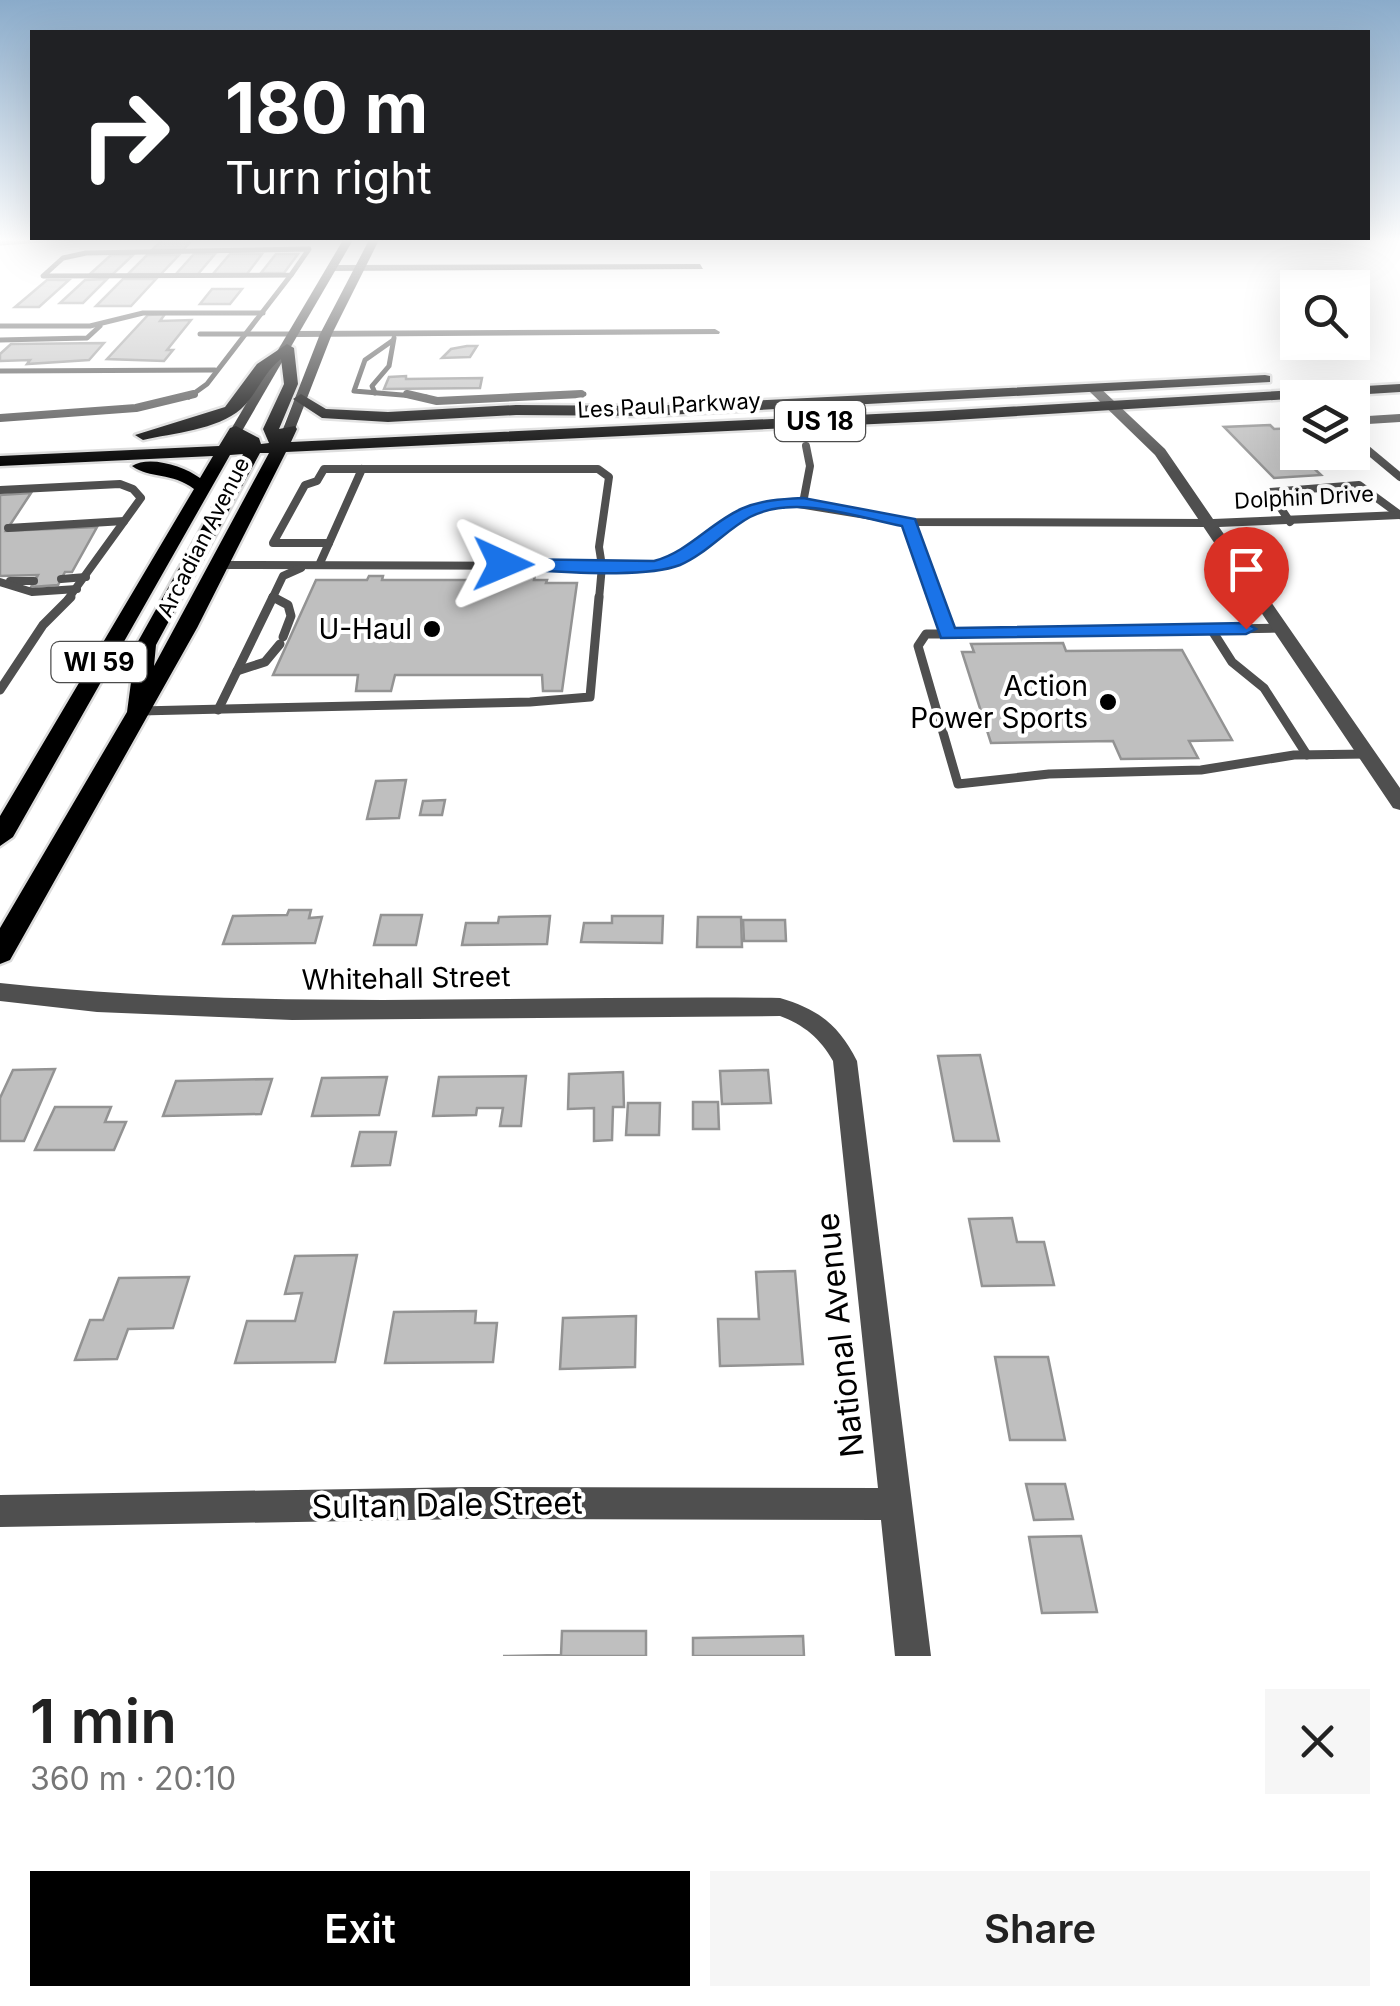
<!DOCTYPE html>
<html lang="en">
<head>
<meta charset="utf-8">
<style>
  body { margin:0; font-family:Inter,sans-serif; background:#f6f6f6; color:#222; height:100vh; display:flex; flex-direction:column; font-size:38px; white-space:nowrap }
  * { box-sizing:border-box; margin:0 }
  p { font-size:32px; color:#767676 }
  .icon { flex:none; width:55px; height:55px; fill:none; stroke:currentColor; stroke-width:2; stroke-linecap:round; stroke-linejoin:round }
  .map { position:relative; height:1656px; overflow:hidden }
  .panel { display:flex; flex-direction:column; background:#fff; flex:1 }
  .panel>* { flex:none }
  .top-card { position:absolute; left:30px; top:30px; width:1340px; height:210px; border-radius:0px; box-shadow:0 10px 40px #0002; background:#202124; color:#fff; overflow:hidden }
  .fabs { position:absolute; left:1280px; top:270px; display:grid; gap:20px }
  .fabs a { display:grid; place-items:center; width:90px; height:90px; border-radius:0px; background:#fff; box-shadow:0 10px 40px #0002; font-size:50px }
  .pin { position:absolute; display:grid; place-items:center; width:85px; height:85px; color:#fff; margin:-102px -42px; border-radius:50% 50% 50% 0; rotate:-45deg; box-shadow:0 0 10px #0007 }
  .pin .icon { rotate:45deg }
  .me { position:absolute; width:110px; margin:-55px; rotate:91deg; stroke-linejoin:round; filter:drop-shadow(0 0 8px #0008) }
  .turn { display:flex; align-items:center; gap:35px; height:210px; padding:0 30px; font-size:45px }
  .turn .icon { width:130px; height:130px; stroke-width:2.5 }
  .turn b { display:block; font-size:70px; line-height:85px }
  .round { display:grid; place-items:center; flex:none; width:105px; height:105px; border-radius:0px; background:#f6f6f6 }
  .head { display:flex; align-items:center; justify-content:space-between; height:170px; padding:0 30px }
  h1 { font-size:60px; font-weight:600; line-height:75px }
  .button { display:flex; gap:20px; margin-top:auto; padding:20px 30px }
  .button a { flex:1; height:115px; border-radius:0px; background:#000; color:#fff; font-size:40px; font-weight:600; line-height:115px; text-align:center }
  .button a+a { background:#f6f6f6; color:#222 }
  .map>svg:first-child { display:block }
  .building { fill:#bfbfbf; stroke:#939393; stroke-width:2.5 }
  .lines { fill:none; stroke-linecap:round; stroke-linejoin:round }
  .primary-casing { stroke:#dbdbdb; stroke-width:5 }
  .service-far2 { stroke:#4f4f4f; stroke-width:5 }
  .service-far1 { stroke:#4f4f4f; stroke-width:8 }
  .service { stroke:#4f4f4f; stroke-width:9 }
  .minor { fill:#4f4f4f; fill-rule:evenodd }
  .secondary { fill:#1c1c1c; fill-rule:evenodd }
  .primary { fill:#000; fill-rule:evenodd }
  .route { fill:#1a73e8; stroke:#114b97; stroke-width:2.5 }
  .poi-dot { fill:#000; stroke:#fff; stroke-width:4 }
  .labels { text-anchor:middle; stroke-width:8; stroke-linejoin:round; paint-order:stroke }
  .far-street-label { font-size:22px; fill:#000; stroke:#fff }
  .shield { fill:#fff; stroke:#4c4c4c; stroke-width:2.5 }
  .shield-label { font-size:25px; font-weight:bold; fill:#000 }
  .poi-label { font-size:28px; fill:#000; stroke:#fff; text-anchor:end }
  .street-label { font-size:28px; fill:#000; stroke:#fff }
  .near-street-label { font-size:32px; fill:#000; stroke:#fff }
</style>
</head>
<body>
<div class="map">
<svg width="1400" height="1656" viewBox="0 0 1400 1656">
  <rect width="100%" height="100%" fill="#fff"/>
  <g class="building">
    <polygon points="162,240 192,240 183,250 152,250"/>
    <polygon points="194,254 215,254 198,274 176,274"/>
    <polygon points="230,254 262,254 247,274 213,274"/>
    <polygon points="276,254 298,254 284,273 261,273"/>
    <polygon points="111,255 133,255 113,274 90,274"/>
    <polygon points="147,255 179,255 161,274 128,274"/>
    <polygon points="107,279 83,303 60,303 85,280"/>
    <polygon points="123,279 156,279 131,306 96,306"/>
    <polygon points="47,280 69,280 39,307 15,307"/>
    <polygon points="212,289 242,289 230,304 200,304"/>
    <polygon points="165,314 160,321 191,320 167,350 173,350 164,361 107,359 148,315"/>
    <polygon points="104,343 89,360 27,364 30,360 0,361 0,354 11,344"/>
    <polygon points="467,346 477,346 470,357 442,358 451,349"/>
    <polygon points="406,376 406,379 482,378 480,388 384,389 389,377"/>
    <polygon points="1270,425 1274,429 1298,428 1298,439 1283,439 1321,475 1274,478 1224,427"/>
    <polygon points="31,493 6,531 97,527 72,572 65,572 58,585 31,587 38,575 0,576 0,495"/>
    <polygon points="520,575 535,575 534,580 547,580 546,583 577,583 562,691 543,691 542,675 395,675 391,691 356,691 358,675 273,675 316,580 367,580 369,576 383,576 382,580 519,580"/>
    <polygon points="1063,643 1066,651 1182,650 1232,740 1189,741 1198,758 1121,759 1113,741 991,743 962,652 974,652 971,644"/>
    <polygon points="406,780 399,818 367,819 376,781"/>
    <polygon points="445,800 442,815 420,815 423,801"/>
    <polygon points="289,910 311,910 309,918 322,917 315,943 223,944 233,916 287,915"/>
    <polygon points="381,915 422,915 416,945 374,945"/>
    <polygon points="550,916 547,944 462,945 466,923 498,923 499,917"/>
    <polygon points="612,916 663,916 662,943 581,942 584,923 612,923"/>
    <polygon points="698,917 741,917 742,947 697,947"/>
    <polygon points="743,920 785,920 786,941 744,941"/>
    <polygon points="980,1055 999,1141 954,1141 938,1056"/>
    <polygon points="55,1069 24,1141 0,1141 0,1098 13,1070"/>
    <polygon points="768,1070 771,1103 722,1104 720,1071"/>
    <polygon points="623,1072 624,1107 613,1107 612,1140 594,1141 594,1108 568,1109 569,1074"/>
    <polygon points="526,1076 521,1126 500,1126 503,1108 477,1108 476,1115 433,1116 439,1077"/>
    <polygon points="387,1077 379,1115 312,1116 322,1078"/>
    <polygon points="272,1079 261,1114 163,1116 176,1081"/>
    <polygon points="693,1102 718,1102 719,1129 693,1129"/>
    <polygon points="628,1103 660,1103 659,1135 626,1135"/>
    <polygon points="55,1107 111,1107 105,1122 126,1122 114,1150 35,1150"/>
    <polygon points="360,1132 396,1132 390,1165 352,1166"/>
    <polygon points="1012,1218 1017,1242 1044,1242 1054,1285 982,1286 969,1219"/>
    <polygon points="357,1255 335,1362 235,1363 247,1321 295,1321 302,1293 285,1294 295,1256"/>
    <polygon points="795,1271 803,1364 720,1366 718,1319 759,1319 756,1272"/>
    <polygon points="189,1277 173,1328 128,1329 117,1359 75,1360 90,1320 103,1320 119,1278"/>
    <polygon points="476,1311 475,1323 497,1323 493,1362 385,1363 394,1312"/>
    <polygon points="636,1316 635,1367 560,1369 563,1318"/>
    <polygon points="995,1357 1048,1357 1065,1440 1010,1440"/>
    <polygon points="1026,1484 1065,1484 1073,1519 1034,1520"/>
    <polygon points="1081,1536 1097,1612 1042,1613 1029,1537"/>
    <polygon points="562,1631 646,1631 646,1656 503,1656 561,1655"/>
    <polygon points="803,1636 804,1656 693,1656 693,1638"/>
  </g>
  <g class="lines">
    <g class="primary-casing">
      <g id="primary">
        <path d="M 287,344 L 294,348 L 298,384 L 279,429 L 295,426 L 297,429 L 291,442 L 938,411 L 1400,384 L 1400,392 L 938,421 L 286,452 L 197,628 L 10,960 L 0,964 L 0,928 L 127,712 L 136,645 L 243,454 L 230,455 L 13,837 L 0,846 L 0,816 L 194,489 C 172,472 150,479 132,466 C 149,455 184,466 200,478 L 213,456 L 0,466 L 0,456 L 219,446 L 230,428 L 236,426 L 259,438 L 261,444 L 269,443 L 263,429 L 284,384 L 281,359 C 263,373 257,394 241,409 C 217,430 173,433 143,440 L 135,435 L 225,407 L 257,364 ZM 260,453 L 269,453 L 154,666 L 156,645 Z"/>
        <polygon points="1265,375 1270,376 1270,382 648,416 516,415 388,422 322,418 293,399 301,394 326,409 388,412 516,405 648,406"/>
      </g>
    </g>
    <g class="service-far2">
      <polyline points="0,243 41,240"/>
      <polygon points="309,249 291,275 43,276 63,258 86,253"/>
      <polyline points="0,326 90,326 143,313 263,313"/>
      <polyline points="200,334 295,334"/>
      <polyline points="0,340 87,338 100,326"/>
      <polyline points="392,341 365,360 354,391 426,397"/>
      <polyline points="0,371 215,370"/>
      <polyline points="375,393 372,386 389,366 394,338"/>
      <polyline points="189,397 207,384 291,275"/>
      <polyline points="529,397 584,394"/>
    </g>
    <g class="service-far1">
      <polyline points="407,394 437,401 581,394"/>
      <polyline points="0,418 136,408 194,394"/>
      <polyline points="1352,421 1400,418"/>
      <polyline points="1352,437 1400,477"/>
      <polyline points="0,490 120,484 133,489 141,498 68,599"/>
      <polyline points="803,503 810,466 806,446"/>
      <polyline points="909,522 935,599"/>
      <polyline points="1290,522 1270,492 1359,485 1400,515"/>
      <polyline points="8,528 124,521"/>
      <polyline points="329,543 362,469"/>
      <polyline points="320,563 329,543 273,543 305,485 317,481 324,469 598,469 609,477 599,547 602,566 599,599"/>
      <polyline points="221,565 654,566 676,561 745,513 786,502 909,522 1209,523"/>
      <polyline points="61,579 86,577"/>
      <polyline points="10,581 34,581"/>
      <polyline points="0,582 32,592 77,589"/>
      <polyline points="273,597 277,599"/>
      <polyline points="272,599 283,576 301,568"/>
    </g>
    <g class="service">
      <polyline points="273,597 288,605 291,616 283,637"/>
      <polyline points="934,597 947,634 1282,628"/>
      <polyline points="1211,629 1232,662 1264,688 1307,755"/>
      <polyline points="947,634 926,634 918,646 958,784 1049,774 1201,770 1294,755 1368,754"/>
      <polyline points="237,671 265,662 280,644"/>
      <polyline points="0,690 43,625 71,597"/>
      <polyline points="218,710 273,597"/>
      <polyline points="140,711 530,702 590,697 599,597"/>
    </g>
    <g class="minor">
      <polygon points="700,264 703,269 332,271 327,268 332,265"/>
      <polygon points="715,329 720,332 719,334 295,337 289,334 295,331"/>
      <polygon points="1089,385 1097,385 1165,449 1213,519 1400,511 1400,519 1219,527 1400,788 1400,810 1393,808 1155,455 1089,391"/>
      <path d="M 0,983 C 260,1011 519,995 780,998 C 818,1009 839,1025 857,1061 L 931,1656 L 895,1656 L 881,1520 L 468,1519 L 0,1527 L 0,1495 L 468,1487 L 878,1488 L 833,1061 C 820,1038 804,1025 780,1016 L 292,1020 L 97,1012 L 0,1001 Z"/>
    </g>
    <g class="secondary">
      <polygon points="343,240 353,240 242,431 231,434 230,431"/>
      <polygon points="369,240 379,240 332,334 295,429 284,432 283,429 320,334"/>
    </g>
    <use href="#primary" class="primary"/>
  </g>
  <linearGradient id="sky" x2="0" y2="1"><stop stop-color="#8aabca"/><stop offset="0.51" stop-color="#fff"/><stop offset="1" stop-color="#fff" stop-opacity="0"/></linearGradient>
  <rect width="1400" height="472" fill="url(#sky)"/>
  <path class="route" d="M 803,498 L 915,519 L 955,628 L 1246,623 L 1256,629 L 1246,634 L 941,638 L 902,526 C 856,517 795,494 750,517 C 726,530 706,554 680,565 C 641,580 548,570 503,569 L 495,564 L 503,559 L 654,561 C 688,552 710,523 741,509 C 761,500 782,499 803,498 Z"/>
  <g class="poi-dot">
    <circle cx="432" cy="629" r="10"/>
    <circle cx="1108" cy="702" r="10"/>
  </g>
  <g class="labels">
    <g class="far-street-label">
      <text transform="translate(669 405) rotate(-3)" y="8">Les Paul Parkway</text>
      <text transform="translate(1304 497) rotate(-3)" y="8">Dolphin Drive</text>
      <text transform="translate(203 537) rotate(-63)" y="8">Arcadian Avenue</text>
    </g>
    <g class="shield">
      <rect x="775" y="401" width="90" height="40" rx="8"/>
      <rect x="51.5" y="642" width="95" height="40" rx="8"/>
    </g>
    <g class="shield-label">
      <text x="820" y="430">US 18</text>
      <text x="99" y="671">WI 59</text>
    </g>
    <g class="poi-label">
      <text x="412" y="639">U-Haul</text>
      <text x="1088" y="696">Action<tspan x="1088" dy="32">Power Sports</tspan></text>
    </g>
    <g class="street-label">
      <text transform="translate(406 978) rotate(-1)" y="10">Whitehall Street</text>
    </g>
    <g class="near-street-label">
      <text transform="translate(840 1335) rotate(-96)" y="11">National Avenue</text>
      <text transform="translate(447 1505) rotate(-1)" y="11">Sultan Dale Street</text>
    </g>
  </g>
</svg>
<div class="fabs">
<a><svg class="icon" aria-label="search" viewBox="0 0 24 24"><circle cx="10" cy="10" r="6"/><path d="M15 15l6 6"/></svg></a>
<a><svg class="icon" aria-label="layers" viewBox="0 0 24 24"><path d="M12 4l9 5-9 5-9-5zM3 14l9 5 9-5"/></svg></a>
</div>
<div class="pin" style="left:1246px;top:629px;background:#d93025"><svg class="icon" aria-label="arrive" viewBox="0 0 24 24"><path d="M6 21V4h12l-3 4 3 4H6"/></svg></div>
<svg class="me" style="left:503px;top:564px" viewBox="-20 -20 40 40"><path d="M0-17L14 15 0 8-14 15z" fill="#1a73e8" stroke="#fff" stroke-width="4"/></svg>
<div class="top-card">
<div class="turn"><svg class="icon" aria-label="right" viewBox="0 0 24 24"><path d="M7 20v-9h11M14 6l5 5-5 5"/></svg><div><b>180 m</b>Turn right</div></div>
</div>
</div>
<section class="panel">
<div class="head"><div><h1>1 min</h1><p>360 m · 20:10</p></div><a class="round"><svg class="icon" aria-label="close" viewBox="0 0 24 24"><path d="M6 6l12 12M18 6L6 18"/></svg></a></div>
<div class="button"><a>Exit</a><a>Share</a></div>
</section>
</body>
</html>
